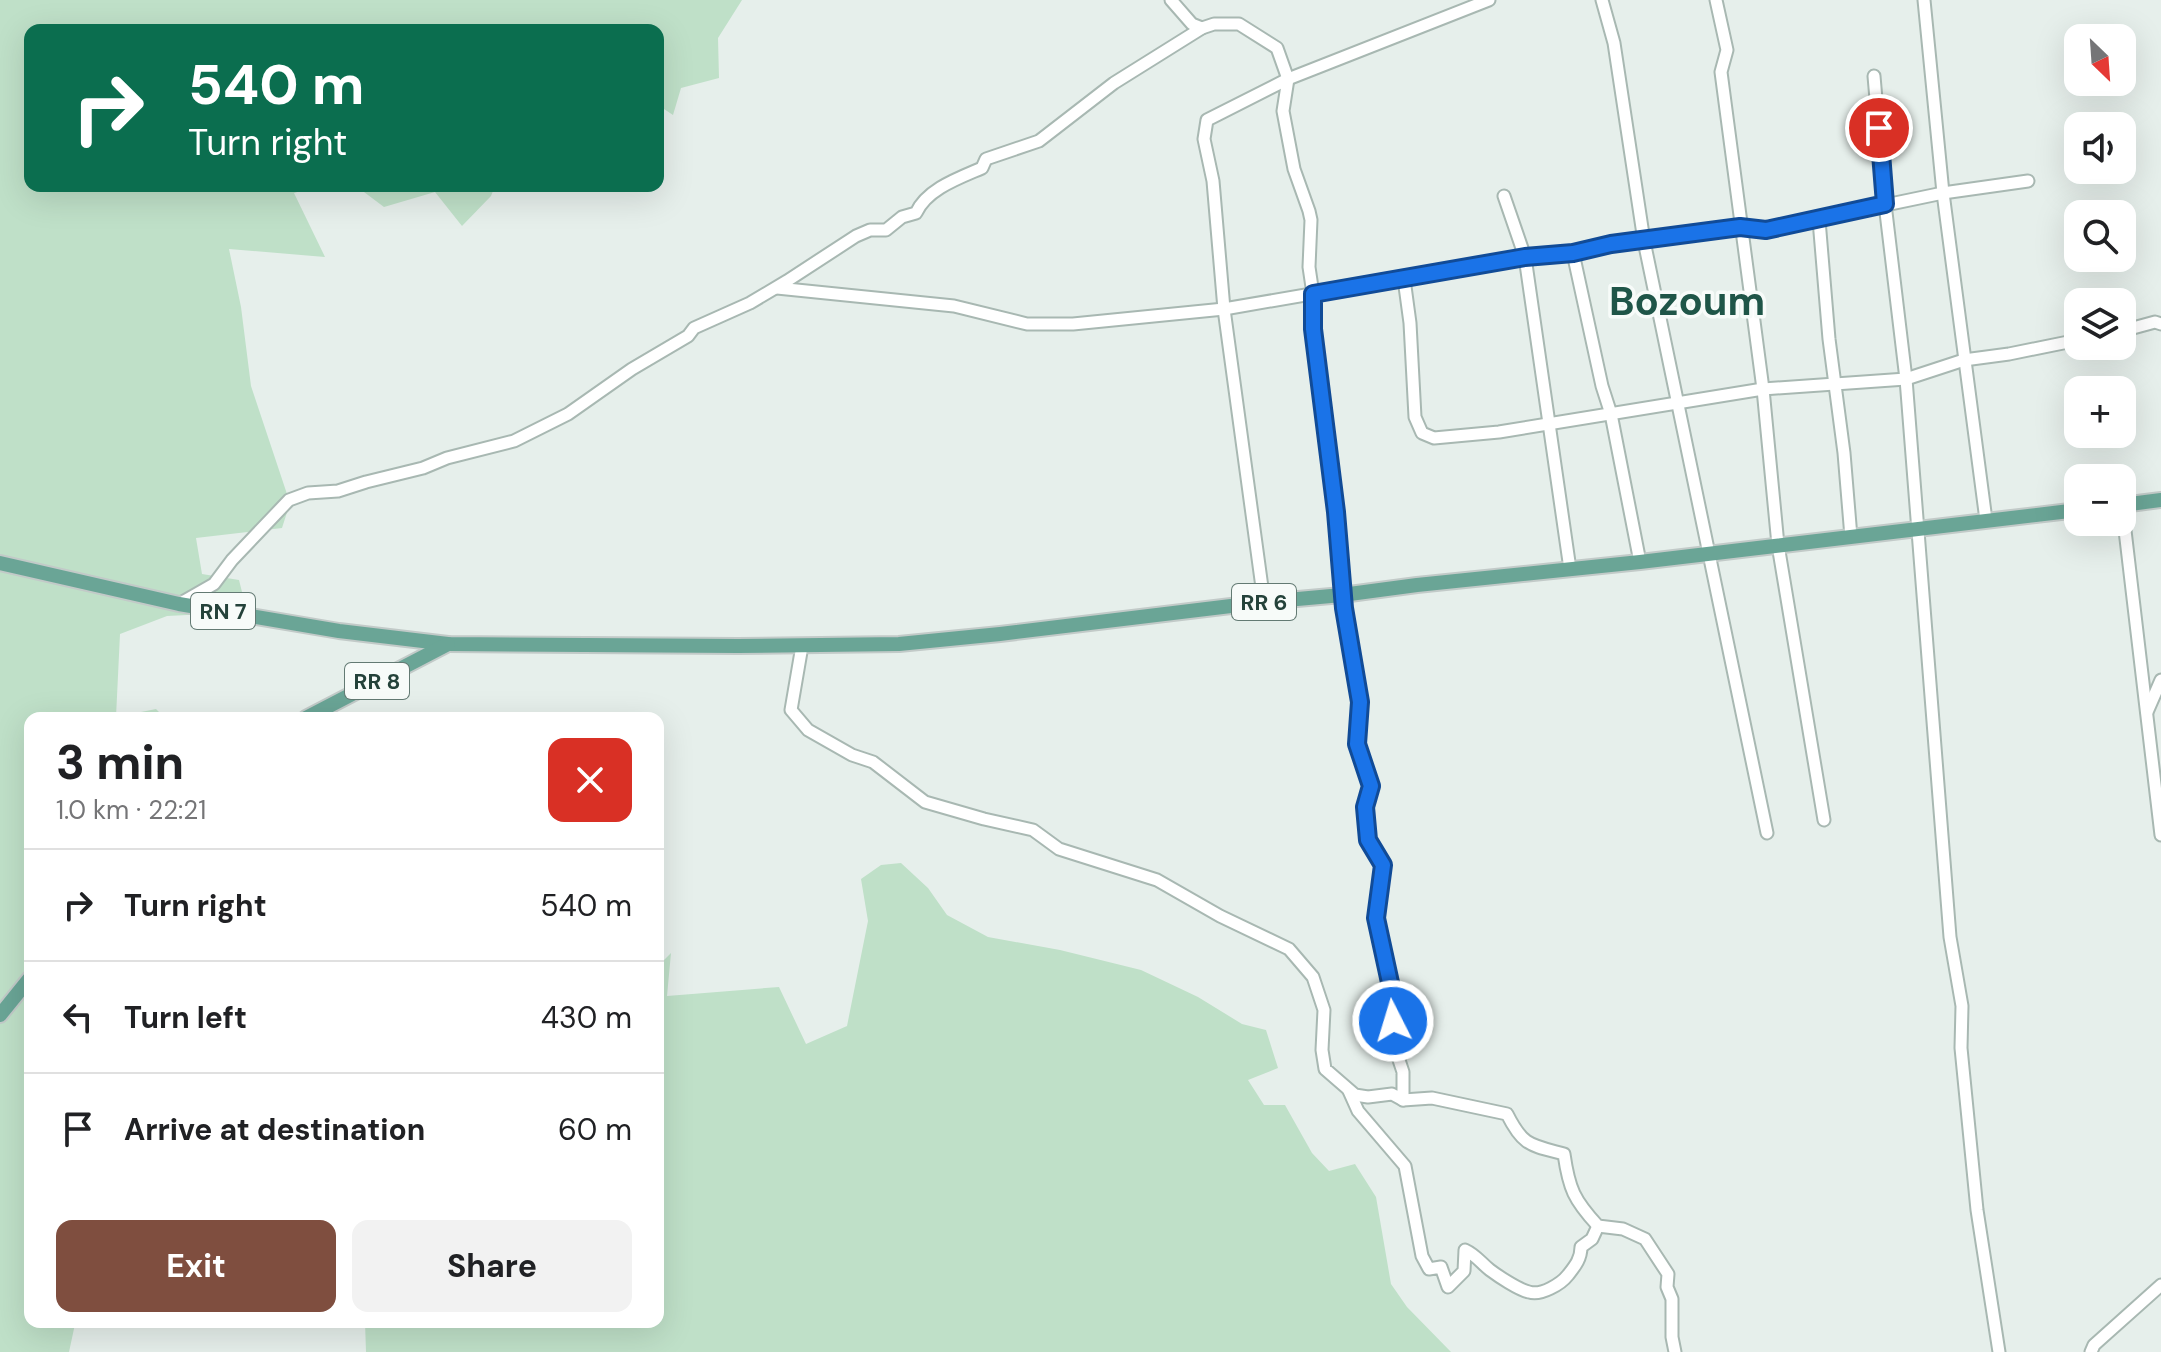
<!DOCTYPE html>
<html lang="en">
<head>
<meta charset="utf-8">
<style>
  body { margin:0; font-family:"DM Sans",sans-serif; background:#f2f2f2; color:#202124; height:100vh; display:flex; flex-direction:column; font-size:30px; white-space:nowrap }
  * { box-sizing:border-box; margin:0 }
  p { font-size:26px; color:#757577 }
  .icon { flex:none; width:44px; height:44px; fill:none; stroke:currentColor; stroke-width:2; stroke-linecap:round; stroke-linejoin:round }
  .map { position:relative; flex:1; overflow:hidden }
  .sheet { position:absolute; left:24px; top:712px; width:640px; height:616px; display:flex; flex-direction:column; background:#fff; border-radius:16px; box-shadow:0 8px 32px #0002 }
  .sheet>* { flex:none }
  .banner { position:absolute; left:24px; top:24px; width:640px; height:168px; border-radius:16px; box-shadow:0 8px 32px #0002; background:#0b6e4f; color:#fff; overflow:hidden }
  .needle { width:52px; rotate:155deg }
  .controls { position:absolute; left:2064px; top:24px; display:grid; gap:16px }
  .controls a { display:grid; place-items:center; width:72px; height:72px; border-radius:16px; background:#fff; box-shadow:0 8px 32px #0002; font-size:40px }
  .pin { position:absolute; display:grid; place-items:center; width:68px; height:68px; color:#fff; margin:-34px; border:4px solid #fff; border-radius:50%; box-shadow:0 2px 8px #0007 }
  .me { position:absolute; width:88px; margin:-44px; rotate:355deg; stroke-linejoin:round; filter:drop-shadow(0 0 6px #0008) }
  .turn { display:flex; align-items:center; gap:28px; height:168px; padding:0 32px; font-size:36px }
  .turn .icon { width:104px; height:104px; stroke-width:2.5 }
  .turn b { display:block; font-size:56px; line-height:68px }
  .round { display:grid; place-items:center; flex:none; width:84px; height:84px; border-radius:16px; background:#f2f2f2 }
  .summary { display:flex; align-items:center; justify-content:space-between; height:136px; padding:0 32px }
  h1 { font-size:48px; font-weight:700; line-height:60px }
  .cta { display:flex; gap:16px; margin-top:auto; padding:16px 32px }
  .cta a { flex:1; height:92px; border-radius:16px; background:#7f4e3f; color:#fff; font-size:32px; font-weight:700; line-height:92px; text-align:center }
  .cta a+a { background:#f2f2f2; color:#202124 }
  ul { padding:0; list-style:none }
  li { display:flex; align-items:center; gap:24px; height:112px; padding:0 32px; border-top:2px solid #e0e0e0 }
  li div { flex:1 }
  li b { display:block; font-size:30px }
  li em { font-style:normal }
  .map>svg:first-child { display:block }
  .green { fill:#bfe0c8 }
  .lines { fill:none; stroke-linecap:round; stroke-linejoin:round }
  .minor-casing { stroke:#a8b8b2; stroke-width:15 }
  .major-casing { stroke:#c2cac8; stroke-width:18 }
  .minor { stroke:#fff; stroke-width:11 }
  .major { stroke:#6aa596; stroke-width:14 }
  .route-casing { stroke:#114b97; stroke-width:20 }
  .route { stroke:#1a73e8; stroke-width:14 }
  .labels { text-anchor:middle; stroke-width:7; stroke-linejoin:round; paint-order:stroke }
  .shield { fill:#f7fbf9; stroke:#637a73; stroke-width:2 }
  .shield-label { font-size:22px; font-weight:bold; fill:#24423a }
  .town-label { font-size:40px; font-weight:bold; fill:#1f5548; stroke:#f7fbf9 }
</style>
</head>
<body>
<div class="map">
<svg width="2161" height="1352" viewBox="0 0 2161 1352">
  <rect width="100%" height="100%" fill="#e6efeb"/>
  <g class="green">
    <polygon points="0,0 742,0 718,38 719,78 681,88 673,115 658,105 658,30 30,30 30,186 318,186 294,193 325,257 229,249 241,307 251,386 290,503 282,528 196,538 202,574 239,580 247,612 167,616 120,634 116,717 156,709 165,718 30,718 30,1322 86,1322 75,1324 69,1352 0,1352"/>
    <polygon points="356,186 495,186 491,196 462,226 435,192 384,207"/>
    <polygon points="901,863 928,888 947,915 988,937 1060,950 1141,970 1198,997 1242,1024 1266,1030 1278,1068 1248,1080 1264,1105 1285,1105 1312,1153 1329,1171 1355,1164 1376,1197 1391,1284 1407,1307 1451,1352 366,1352 365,1322 658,1322 658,966 671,953 667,996 779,987 806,1044 847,1026 868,921 861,879 881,865"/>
  </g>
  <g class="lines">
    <g class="minor-casing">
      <g id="minor">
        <polyline points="1602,0 1614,43 1644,241 1767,833"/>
        <polyline points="1716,0 1727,50 1721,72 1763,389 1778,545 1824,820"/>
        <polyline points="1924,0 1943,193 1986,520"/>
        <polyline points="1874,76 1885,204 1906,379 1950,937 1962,1006 1961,1048 1977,1210 1999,1352"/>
        <polyline points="1504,196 1525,257 1570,569"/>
        <polyline points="1819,220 1829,339 1844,453 1851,537"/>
        <polyline points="1573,253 1602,386 1611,414 1640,562"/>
        <polyline points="1404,279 1410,323 1415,417 1422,433 1434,438 1499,432 1763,389 1906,379 1964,360 2009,354 2078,340"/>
        <polyline points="777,288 954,306 1027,324 1073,324 1224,309 1525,257 1573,253 1611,244 1740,227 1766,230 1943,193 2028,181"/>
        <polyline points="2122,331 2155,322 2161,324"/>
        <polyline points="2122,505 2161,835"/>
        <polyline points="1264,602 1224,309 1213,181 1204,139 1207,120 1288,79 1489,0"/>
        <path d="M 179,604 L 214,584 L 232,560 L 289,500 L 308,493 L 338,491 L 366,482 L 423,468 L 447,458 L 514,441 L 568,414 L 632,369 L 688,336 L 694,328 L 750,303 L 787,281 L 856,236 L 870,230 L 886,230 L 902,217 L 916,213 C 927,189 959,178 982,168 L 986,159 L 1039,141 L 1114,83 L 1202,28"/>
        <polyline points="802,646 791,710 808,730 852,755 873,762 925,802 984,819 1033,830 1059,849 1157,880 1220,916 1289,949 1313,977 1324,1010 1322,1050 1325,1069 1355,1095 1368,1097 1392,1094 1403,1100 1403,1072 1393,1042 1394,1001 1376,918 1383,865 1368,840 1365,807 1371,786 1357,744 1360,702 1344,608 1336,512 1313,329 1313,294 1309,267 1311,220 1309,211 1294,169 1283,111 1288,79 1277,48 1239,24 1214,24 1202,28 1192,24 1171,0"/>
        <polyline points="2147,712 2161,680"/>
        <path d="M 1349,1091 L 1358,1111 L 1405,1166 L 1422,1256 L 1429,1269 L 1441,1267 L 1448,1287 L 1464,1271 L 1465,1250 C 1476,1255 1481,1263 1490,1270 C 1498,1276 1519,1290 1529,1292 C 1541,1296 1561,1284 1568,1275 C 1575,1266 1581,1259 1581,1247 L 1592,1239 L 1598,1226"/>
        <path d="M 1403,1100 L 1432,1098 L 1507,1114 C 1523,1146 1530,1145 1564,1154 C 1569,1189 1574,1200 1598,1226 L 1623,1229 L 1645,1239 L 1668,1274 L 1667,1287 L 1672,1299 L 1672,1337 L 1675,1352"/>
        <polyline points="2091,1352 2094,1345 2161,1285"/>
      </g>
    </g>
    <g class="major-casing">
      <g id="major">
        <polyline points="2122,505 2161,500"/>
        <polyline points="0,563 179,604 339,631 448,644 738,646 899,644 1000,634 1264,602 1342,595 1417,585 1640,562 2078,510"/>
        <polyline points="306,718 448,644"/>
        <polyline points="0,1015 30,978"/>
      </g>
    </g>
    <use href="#minor" class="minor"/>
    <use href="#major" class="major"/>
  </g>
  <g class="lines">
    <g class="route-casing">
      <polyline id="route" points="1393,1021 1394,1001 1376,918 1383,865 1368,840 1365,807 1371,786 1357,744 1360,702 1344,608 1336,512 1313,329 1313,294 1525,257 1573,253 1611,244 1740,227 1766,230 1885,204 1879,128"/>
    </g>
    <use href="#route" class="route"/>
  </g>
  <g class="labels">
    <g class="shield">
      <rect x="1232" y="584" width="64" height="36" rx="6"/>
      <rect x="191" y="593" width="64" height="36" rx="6"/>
      <rect x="345" y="663" width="64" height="36" rx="6"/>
    </g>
    <g class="shield-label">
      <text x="1264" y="610">RR 6</text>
      <text x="223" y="619">RN 7</text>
      <text x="377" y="689">RR 8</text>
    </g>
    <g class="town-label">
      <text x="1687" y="315">Bozoum</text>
    </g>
  </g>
</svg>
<div class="controls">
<a><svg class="needle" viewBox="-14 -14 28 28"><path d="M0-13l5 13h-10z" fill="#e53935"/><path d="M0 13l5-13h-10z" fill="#757577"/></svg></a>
<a><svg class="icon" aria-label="sound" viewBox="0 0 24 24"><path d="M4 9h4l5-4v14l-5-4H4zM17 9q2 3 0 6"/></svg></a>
<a><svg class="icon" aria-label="search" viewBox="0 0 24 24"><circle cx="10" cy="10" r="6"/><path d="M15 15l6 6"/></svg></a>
<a><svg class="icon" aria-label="layers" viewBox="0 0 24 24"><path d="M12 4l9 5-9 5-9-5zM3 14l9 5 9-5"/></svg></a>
<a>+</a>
<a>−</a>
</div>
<div class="pin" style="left:1879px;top:128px;background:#d93025"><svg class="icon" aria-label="arrive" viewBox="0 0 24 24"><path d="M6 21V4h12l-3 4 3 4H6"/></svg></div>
<svg class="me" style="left:1393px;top:1021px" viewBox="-20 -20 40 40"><circle r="17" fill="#1a73e8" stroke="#fff" stroke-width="3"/><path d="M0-11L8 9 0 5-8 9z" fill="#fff"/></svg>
<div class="banner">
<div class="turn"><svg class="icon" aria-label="right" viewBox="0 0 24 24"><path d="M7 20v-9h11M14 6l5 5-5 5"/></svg><div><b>540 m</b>Turn right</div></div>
</div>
<section class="sheet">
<div class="summary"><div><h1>3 min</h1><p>1.0 km · 22:21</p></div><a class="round" style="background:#d93025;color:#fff"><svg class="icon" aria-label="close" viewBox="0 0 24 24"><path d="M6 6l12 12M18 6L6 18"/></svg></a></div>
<ul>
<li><svg class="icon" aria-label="right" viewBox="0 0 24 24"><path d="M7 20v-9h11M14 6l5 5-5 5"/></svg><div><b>Turn right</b></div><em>540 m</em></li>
<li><svg class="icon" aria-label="left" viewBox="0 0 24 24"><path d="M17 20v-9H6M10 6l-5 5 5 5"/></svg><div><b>Turn left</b></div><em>430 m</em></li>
<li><svg class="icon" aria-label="arrive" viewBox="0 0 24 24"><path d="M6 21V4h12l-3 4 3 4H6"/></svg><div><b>Arrive at destination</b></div><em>60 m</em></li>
</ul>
<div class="cta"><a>Exit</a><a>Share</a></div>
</section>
</div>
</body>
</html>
